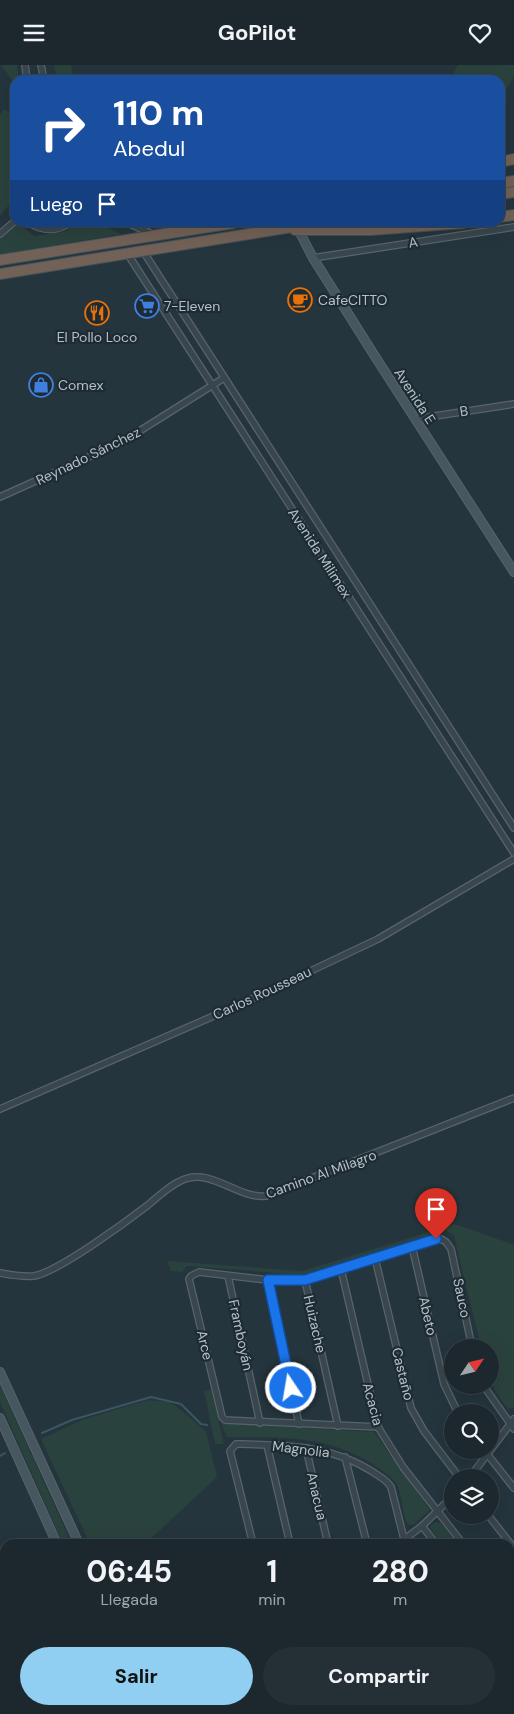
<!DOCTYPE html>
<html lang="es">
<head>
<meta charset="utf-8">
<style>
  body { margin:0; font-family:"DM Sans",sans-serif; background:#253036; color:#f1f3f6; height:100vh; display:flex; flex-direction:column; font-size:19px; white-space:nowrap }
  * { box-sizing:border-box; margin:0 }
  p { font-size:16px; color:#a0a6aa }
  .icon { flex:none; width:28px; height:28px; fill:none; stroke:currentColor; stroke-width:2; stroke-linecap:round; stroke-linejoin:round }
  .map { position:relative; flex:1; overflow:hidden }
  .details { position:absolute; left:0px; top:1474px; width:515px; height:176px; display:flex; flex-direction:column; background:#1c282e; border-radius:15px 15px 0 0; box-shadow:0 5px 20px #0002,0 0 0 1px #3a444a }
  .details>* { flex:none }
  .hud { position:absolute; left:10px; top:10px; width:495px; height:152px; border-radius:15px; box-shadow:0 5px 20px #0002,0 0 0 1px #3a444a; background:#1a4fa0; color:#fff; overflow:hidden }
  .needle { width:32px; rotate:55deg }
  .tools { position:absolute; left:444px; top:1274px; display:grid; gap:10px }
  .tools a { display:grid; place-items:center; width:55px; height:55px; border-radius:50%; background:#1c282e; box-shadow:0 5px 20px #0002,0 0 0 1px #3a444a; font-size:25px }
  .pin { position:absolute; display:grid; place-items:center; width:42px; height:42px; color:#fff; margin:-51px -21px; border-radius:50% 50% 50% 0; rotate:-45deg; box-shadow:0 0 5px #0007 }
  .pin .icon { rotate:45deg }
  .me { position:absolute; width:55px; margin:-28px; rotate:348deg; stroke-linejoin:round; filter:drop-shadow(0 0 4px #0008) }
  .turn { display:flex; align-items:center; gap:18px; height:105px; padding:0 20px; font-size:22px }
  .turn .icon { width:65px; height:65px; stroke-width:2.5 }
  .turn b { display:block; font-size:35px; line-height:42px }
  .then { display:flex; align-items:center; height:48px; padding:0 20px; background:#0003; gap:10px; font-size:19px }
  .eta { display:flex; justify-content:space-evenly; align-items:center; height:85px; text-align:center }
  .eta b { font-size:30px; font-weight:700; line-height:35px }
  .button { display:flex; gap:10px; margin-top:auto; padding:10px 20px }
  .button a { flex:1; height:58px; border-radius:30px; background:#90cff2; color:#111; font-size:20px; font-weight:700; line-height:58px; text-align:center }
  .button a+a { background:#253036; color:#f1f3f6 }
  header { display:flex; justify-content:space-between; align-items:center; height:65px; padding:0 20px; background:#1c282e; font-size:22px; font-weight:700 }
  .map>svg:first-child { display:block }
  .green { fill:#2a423d }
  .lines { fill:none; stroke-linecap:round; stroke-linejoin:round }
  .stream { stroke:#3a5563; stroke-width:2 }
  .street-casing { stroke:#57646b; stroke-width:8 }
  .secondary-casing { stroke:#57646b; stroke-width:10 }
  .highway-casing { stroke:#445158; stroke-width:12 }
  .street { stroke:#39464d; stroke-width:5.5 }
  .secondary { stroke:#475760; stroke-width:8 }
  .highway { stroke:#726157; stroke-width:10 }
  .route-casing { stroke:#114b97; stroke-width:12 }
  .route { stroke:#1a73e8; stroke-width:9 }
  .labels { text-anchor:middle; stroke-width:4.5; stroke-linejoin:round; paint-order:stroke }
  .street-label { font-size:14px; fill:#b5c1c8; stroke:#1e2b32 }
  .poi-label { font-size:14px; fill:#b5c1c8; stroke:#1e2b32; text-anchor:start }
</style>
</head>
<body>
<header><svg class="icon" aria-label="menu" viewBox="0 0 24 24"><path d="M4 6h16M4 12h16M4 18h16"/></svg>GoPilot<svg class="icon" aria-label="heart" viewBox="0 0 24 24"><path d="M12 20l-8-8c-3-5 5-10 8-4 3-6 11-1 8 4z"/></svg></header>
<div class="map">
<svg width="514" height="1649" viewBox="0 0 514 1649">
  <rect width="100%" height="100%" fill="#25353d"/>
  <g class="green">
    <polygon points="1,0 17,0 19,14 14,18"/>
    <polygon points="54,0 71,0 73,15 57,15"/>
    <polygon points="458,0 514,0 514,11 500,35 500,15 449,15"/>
    <polygon points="4,44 15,51 15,132 0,151 0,51"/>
    <polygon points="74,158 98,158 121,169 0,189 0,174 18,159 35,171 67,166"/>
    <path d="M 455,1159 L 514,1180 L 514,1342 L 508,1344 C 488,1318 490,1314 490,1282 L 481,1282 L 454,1171 L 445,1165 L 303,1210 L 187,1201 L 182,1207 L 171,1206 L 167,1196 L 302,1206 Z"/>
    <polygon points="0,1320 72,1479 63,1479 0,1337"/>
    <polygon points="211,1324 224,1379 215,1379 204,1326"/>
    <polygon points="148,1335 168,1337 176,1341 206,1366 217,1412 145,1479 90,1479 41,1374 82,1355"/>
    <path d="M 221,1358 L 374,1367 L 430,1445 L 413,1460 L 409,1460 C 400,1448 404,1429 395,1417 C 388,1409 380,1404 371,1398 C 324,1369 279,1373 227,1372 Z"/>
    <polygon points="436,1457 441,1458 457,1479 442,1479 430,1463 431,1460"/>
    <polygon points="252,1645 305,1645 308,1649 249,1649"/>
  </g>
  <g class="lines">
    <g class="stream">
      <polyline points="42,1368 72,1355 151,1332 181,1339 201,1359 207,1360"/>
      <polyline points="0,1391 5,1388"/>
    </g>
    <g class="street-casing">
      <g id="street">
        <polyline points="25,0 27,15"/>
        <polyline points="41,0 44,15"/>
        <path d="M 30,158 C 41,166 58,167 69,158"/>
        <polyline points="128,158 152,169"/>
        <polyline points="0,169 15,156"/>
        <polyline points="143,186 514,763"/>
        <polyline points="127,188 514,788"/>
        <polyline points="313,193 514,162"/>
        <polyline points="415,354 514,339"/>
        <polyline points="0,432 122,377 224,313"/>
        <polyline points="0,1044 239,940 378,874 514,794"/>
        <polyline points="412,1181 444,1319 458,1348"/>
        <polyline points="375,1193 411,1343 424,1366 459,1412"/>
        <polyline points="341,1204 378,1362 403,1402 463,1479"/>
        <path d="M 0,1208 C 11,1210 23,1212 34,1211 C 58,1207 126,1157 148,1140 C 159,1131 171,1119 185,1114 C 212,1104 239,1134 266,1131 L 514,1033"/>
        <polyline points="228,1211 260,1358"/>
        <polyline points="268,1215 299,1359"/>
        <polyline points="305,1215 338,1361"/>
        <polyline points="483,1320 514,1364"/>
        <polyline points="378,1362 225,1355 222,1352 189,1214 191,1211 199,1207 268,1215 305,1215 441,1174 446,1177 451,1184 472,1282"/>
        <polyline points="267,1380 290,1479"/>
        <polyline points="306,1383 328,1479"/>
        <polyline points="484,1385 514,1423"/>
        <polyline points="345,1392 367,1479"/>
        <polyline points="470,1412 514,1354"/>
        <polyline points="488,1450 514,1483"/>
        <polyline points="422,1461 436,1479"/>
        <path d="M 253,1479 L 230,1386 L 236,1379 C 286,1380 331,1380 373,1407 C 380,1412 387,1415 391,1422 L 404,1474"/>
        <polyline points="398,1479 422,1461 452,1432"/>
        <polyline points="510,1540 514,1545"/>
        <polyline points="510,1574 514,1579"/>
        <polyline points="510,1632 514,1637"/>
        <polyline points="330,1645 333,1649"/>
        <polyline points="379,1645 382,1649"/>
        <polyline points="428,1645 431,1649"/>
        <polyline points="473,1645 476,1649"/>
        <polyline points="226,1649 229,1645"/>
        <polyline points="243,1649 246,1645"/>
        <polyline points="510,1649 514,1646"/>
      </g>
    </g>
    <g class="secondary-casing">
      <g id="secondary">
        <polyline points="299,166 313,193 376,293 514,507"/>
        <polyline points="0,1307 79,1479"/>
        <polyline points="0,1353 57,1479"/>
        <polyline points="133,1645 134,1649"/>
        <polyline points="155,1645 157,1649"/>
      </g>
    </g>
    <g class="highway-casing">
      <g id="highway">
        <polyline points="500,97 514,94"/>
        <polyline points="500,118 514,116"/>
        <polyline points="500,129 514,127"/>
        <polyline points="500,152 514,150"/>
        <polyline points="295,165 371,165 463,158"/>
        <polyline points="0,195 234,158"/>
        <polyline points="0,209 317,158"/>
      </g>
    </g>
    <use href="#street" class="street"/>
    <use href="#secondary" class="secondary"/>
    <use href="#highway" class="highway"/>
  </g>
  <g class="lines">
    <g class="route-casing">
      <polyline id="route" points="291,1323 268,1215 305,1215 436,1174"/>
    </g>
    <use href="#route" class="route"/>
  </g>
  <defs>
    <g id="cafe-ring" transform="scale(1.25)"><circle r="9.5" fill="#1e2b32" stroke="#e8710a" stroke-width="1.5"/><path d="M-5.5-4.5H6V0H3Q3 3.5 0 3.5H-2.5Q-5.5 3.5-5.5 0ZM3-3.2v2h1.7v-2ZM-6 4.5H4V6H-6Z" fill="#e8710a"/></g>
    <g id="supermarket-ring" transform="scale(1.25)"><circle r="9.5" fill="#1e2b32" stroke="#3f7fe0" stroke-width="1.5"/><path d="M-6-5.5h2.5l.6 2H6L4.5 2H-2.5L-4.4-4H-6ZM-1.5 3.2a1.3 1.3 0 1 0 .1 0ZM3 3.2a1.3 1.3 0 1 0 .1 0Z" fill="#3f7fe0"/></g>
    <g id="restaurant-ring" transform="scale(1.25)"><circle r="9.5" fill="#1e2b32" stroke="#e8710a" stroke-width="1.5"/><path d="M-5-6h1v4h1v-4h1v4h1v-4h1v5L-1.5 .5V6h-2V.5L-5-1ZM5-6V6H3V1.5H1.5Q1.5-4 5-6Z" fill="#e8710a"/></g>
    <g id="shop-ring" transform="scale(1.25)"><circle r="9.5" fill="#1e2b32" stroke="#3f7fe0" stroke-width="1.5"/><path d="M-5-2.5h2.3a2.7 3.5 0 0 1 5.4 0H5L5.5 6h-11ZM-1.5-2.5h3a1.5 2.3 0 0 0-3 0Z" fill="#3f7fe0"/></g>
  </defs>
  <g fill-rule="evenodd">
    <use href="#cafe-ring" x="300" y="235"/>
    <use href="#supermarket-ring" x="147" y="241"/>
    <use href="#restaurant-ring" x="97" y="248"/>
    <use href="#shop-ring" x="41" y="320"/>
  </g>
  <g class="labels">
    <g class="street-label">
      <text transform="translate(413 177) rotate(-9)" y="5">A</text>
      <text transform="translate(415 331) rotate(57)" y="5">Avenida E</text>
      <text transform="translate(464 346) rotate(-9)" y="5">B</text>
      <text transform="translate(88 391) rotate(-26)" y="5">Reynado Sánchez</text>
      <text transform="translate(320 488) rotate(57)" y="5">Avenida Milimex</text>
      <text transform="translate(262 928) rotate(-25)" y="5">Carlos Rousseau</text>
      <text transform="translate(321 1109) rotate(-20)" y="5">Camino Al Milagro</text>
      <text transform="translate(462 1233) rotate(78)" y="5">Sauco</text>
      <text transform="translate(428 1251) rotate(77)" y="5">Abeto</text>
      <text transform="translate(315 1259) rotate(77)" y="5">Huizache</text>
      <text transform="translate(241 1270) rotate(78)" y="5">Framboyán</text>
      <text transform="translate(205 1280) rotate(77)" y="5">Arce</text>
      <text transform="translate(403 1309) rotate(76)" y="5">Castaño</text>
      <text transform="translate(373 1339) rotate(75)" y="5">Acacia</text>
      <text transform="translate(301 1384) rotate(7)" y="5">Magnolia</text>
      <text transform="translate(317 1431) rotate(77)" y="5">Anacua</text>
    </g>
    <g class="poi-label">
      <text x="318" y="240">CafeCITTO</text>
      <text x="164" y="246">7-Eleven</text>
      <text x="97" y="277" text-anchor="middle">El Pollo Loco</text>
      <text x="58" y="325">Comex</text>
    </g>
  </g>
</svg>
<div class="tools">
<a><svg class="needle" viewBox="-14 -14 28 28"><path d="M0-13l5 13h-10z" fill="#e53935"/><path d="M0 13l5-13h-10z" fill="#a0a6aa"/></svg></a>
<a><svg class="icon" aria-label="search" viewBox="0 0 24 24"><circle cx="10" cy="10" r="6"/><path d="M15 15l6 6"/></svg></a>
<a><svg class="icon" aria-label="layers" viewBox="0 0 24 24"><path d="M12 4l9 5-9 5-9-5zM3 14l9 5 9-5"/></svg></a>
</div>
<div class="pin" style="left:436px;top:1174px;background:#d93025"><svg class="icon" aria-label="arrive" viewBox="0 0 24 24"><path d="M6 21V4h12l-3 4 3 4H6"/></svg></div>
<svg class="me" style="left:291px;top:1323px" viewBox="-20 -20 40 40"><circle r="17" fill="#1a73e8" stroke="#fff" stroke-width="3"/><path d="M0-11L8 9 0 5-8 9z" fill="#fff"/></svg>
<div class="hud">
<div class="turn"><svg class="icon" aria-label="right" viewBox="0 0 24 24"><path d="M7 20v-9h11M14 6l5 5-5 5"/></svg><div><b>110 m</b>Abedul</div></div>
<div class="then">Luego<svg class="icon" aria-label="arrive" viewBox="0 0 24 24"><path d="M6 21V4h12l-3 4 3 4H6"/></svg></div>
</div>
<section class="details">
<div class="eta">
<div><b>06:45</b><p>Llegada</p></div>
<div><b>1</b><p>min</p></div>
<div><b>280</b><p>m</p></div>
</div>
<div class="button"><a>Salir</a><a>Compartir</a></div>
</section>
</div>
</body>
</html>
